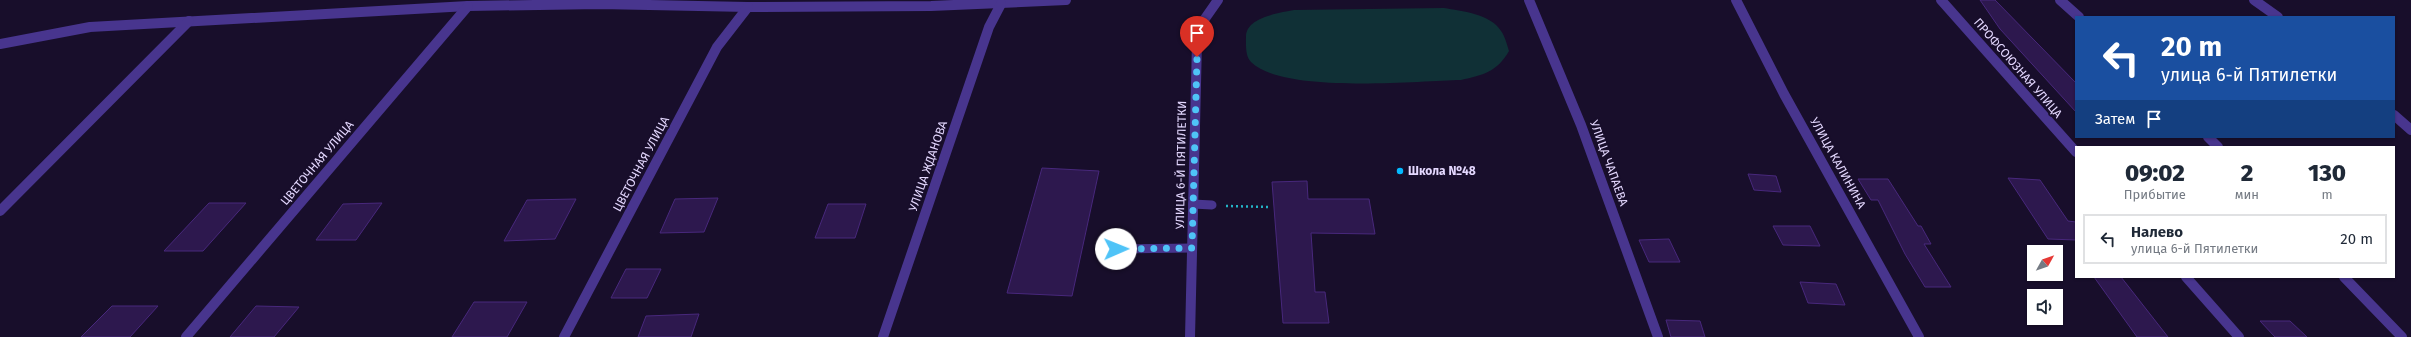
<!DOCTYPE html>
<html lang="ru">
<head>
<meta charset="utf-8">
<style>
  body { margin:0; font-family:"Fira Sans",sans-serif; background:#f2f2f3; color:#1f2937; height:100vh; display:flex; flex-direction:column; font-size:15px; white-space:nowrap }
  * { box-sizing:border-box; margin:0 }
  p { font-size:13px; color:#747a83 }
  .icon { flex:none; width:22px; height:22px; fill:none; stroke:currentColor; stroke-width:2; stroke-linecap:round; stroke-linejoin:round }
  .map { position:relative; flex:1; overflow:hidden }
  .sheet { position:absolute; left:2075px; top:146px; width:320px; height:132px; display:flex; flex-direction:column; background:#fff; border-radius:0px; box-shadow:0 1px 3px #0004 }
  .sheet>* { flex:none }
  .top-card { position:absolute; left:2075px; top:16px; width:320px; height:122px; border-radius:0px; box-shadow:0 1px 3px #0004; background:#1a4fa0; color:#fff; overflow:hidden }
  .needle { width:26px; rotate:50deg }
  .buttons { position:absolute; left:2027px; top:245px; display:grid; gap:8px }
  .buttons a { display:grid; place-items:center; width:36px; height:36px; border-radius:0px; background:#fff; box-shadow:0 1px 3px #0004; font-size:20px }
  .pin { position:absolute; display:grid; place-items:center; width:34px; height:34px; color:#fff; margin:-41px -17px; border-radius:50% 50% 50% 0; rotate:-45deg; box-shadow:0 0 4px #0007 }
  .pin .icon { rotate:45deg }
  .me { position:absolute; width:44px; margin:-22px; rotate:89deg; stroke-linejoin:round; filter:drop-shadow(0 0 3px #0008) }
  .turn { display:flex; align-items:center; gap:14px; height:84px; padding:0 20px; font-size:18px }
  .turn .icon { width:52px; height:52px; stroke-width:2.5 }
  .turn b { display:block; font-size:28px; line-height:34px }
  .then { display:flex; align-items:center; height:38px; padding:0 20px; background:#0003; gap:8px; font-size:15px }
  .eta { display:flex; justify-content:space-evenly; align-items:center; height:68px; text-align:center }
  .eta b { font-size:24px; font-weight:800; line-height:28px }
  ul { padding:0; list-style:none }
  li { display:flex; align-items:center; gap:12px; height:50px; margin:0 8px 6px; padding:0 12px; border:2px solid #e0e1e3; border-radius:0px }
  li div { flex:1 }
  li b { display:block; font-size:15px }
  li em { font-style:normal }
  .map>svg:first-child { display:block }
  .green { fill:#103036 }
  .building { fill:#2d184e; stroke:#48287c }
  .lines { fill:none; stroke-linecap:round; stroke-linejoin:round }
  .path { stroke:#24b4c7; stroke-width:2.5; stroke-dasharray:2 3; stroke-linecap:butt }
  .service { stroke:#48358e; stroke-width:9 }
  .minor { stroke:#48358e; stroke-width:10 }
  .route { stroke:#4fc3f7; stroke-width:7; stroke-dasharray:0 12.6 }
  .poi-dot { fill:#04b9ff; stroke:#180e2b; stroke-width:1.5 }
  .labels { text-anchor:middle; stroke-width:4; stroke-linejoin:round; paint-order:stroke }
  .street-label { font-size:12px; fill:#e4d8ff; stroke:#180e2b }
  .poi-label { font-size:12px; font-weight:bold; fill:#e4d8ff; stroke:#180e2b; text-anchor:start }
</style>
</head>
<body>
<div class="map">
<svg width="2411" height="337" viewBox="0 0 2411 337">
  <rect width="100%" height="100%" fill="#180e2b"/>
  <path class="green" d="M 1444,8 C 1461,11 1491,14 1501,31 C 1505,36 1507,45 1509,51 C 1497,72 1483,75 1461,80 C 1415,81 1283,94 1251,62 C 1245,56 1246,44 1246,36 C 1247,17 1279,13 1294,10 Z"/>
  <g class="building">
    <polygon points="1980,0 1995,0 2076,83 2076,112 2000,29"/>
    <polygon points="1042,168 1099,171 1072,296 1007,293"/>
    <polygon points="1748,174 1776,176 1781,192 1754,190"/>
    <polygon points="2008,178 2040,180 2068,221 2076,222 2076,240 2048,239"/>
    <polygon points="1858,179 1888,179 1918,226 1921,226 1931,244 1924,244 1951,287 1925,287 1905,254 1878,200 1871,200"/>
    <polygon points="1307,181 1308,199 1369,199 1375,234 1311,233 1315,292 1325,292 1329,323 1283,323 1272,182"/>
    <polygon points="718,198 704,232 660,233 675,199"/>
    <polygon points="576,199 555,239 504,241 527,200"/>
    <polygon points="209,203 246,203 203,251 164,251"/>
    <polygon points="382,203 356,240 316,240 343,204"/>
    <polygon points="828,204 866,204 855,238 815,238"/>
    <polygon points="1773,226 1810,226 1820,246 1783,245"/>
    <polygon points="1669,239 1680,262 1649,262 1639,240"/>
    <polygon points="626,269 661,269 647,298 611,298"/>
    <polygon points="2094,277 2121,277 2168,337 2137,337"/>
    <polygon points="1800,282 1836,284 1845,305 1808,303"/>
    <polygon points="474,302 527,302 507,337 452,337"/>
    <polygon points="112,306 158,306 130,337 81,337"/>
    <polygon points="256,306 299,307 274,337 230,337"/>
    <polygon points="699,314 691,337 638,337 646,316"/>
    <polygon points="1666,320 1700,321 1705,337 1671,337"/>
    <polygon points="2260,321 2290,321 2307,337 2275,337"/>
  </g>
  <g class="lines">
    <polyline class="path" points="1226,206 1271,207"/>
    <g class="service">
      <polyline points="1193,204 1212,205"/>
      <polyline points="1116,249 1192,248"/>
    </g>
    <g class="minor">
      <polyline points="1529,0 1581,125 1658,337"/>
      <polyline points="1736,0 1784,94 1919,337"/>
      <polyline points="1941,0 2076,152"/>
      <polyline points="2060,0 2079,17"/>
      <polyline points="2254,0 2278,17"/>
      <polyline points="0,44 90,27 468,6 600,4 748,7 931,6 1066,0"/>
      <polyline points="2394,115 2411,130"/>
      <polyline points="2208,137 2218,147"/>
      <polyline points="0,211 189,21"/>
      <polyline points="2186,277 2239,337"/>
      <polyline points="2344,277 2402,337"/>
      <polyline points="186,337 468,6"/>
      <polyline points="564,337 717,47 748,7"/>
      <polyline points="883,337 989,27 1001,4"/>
      <polyline points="1190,337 1197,42 1204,20 1218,0"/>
    </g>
  </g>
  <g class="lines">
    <polyline class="route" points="1116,249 1192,248 1197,57"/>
  </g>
  <circle class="poi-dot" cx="1400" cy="171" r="4"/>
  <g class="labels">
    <g class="street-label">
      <text transform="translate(2018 68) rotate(49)" y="4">ПРОФСОЮЗНАЯ УЛИЦА</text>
      <text transform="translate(317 163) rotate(-50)" y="4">ЦВЕТОЧНАЯ УЛИЦА</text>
      <text transform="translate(1609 163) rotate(70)" y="4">УЛИЦА ЧАПАЕВА</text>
      <text transform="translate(1838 163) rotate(61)" y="4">УЛИЦА КАЛИНИНА</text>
      <text transform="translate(641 164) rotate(-62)" y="4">ЦВЕТОЧНАЯ УЛИЦА</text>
      <text transform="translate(1181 165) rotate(-89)" y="4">УЛИЦА 6-Й ПЯТИЛЕТКИ</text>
      <text transform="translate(928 166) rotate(-71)" y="4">УЛИЦА ЖДАНОВА</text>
    </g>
    <g class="poi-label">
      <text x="1408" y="175">Школа №48</text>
    </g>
  </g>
</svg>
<div class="buttons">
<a><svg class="needle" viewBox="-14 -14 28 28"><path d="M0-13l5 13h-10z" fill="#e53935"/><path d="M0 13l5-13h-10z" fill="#747a83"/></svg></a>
<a><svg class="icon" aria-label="sound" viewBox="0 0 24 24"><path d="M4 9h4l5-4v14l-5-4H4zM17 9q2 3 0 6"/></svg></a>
</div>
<div class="pin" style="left:1197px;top:57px;background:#d93025"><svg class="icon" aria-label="arrive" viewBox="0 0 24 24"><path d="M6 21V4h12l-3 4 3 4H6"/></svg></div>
<svg class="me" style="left:1116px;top:249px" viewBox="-20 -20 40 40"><circle r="19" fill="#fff"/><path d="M0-13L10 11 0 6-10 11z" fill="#4fc3f7"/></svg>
<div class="top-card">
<div class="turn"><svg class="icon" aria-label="left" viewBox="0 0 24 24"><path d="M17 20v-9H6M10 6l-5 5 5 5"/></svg><div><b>20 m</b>улица 6-й Пятилетки</div></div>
<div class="then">Затем<svg class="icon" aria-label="arrive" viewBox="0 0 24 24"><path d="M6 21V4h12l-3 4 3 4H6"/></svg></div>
</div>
<section class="sheet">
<div class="eta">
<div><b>09:02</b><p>Прибытие</p></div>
<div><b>2</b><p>мин</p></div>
<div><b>130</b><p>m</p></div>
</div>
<ul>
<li><svg class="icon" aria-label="left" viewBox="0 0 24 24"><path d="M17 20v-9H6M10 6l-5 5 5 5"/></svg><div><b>Налево</b><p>улица 6-й Пятилетки</p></div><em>20 m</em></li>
</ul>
</section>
</div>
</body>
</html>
